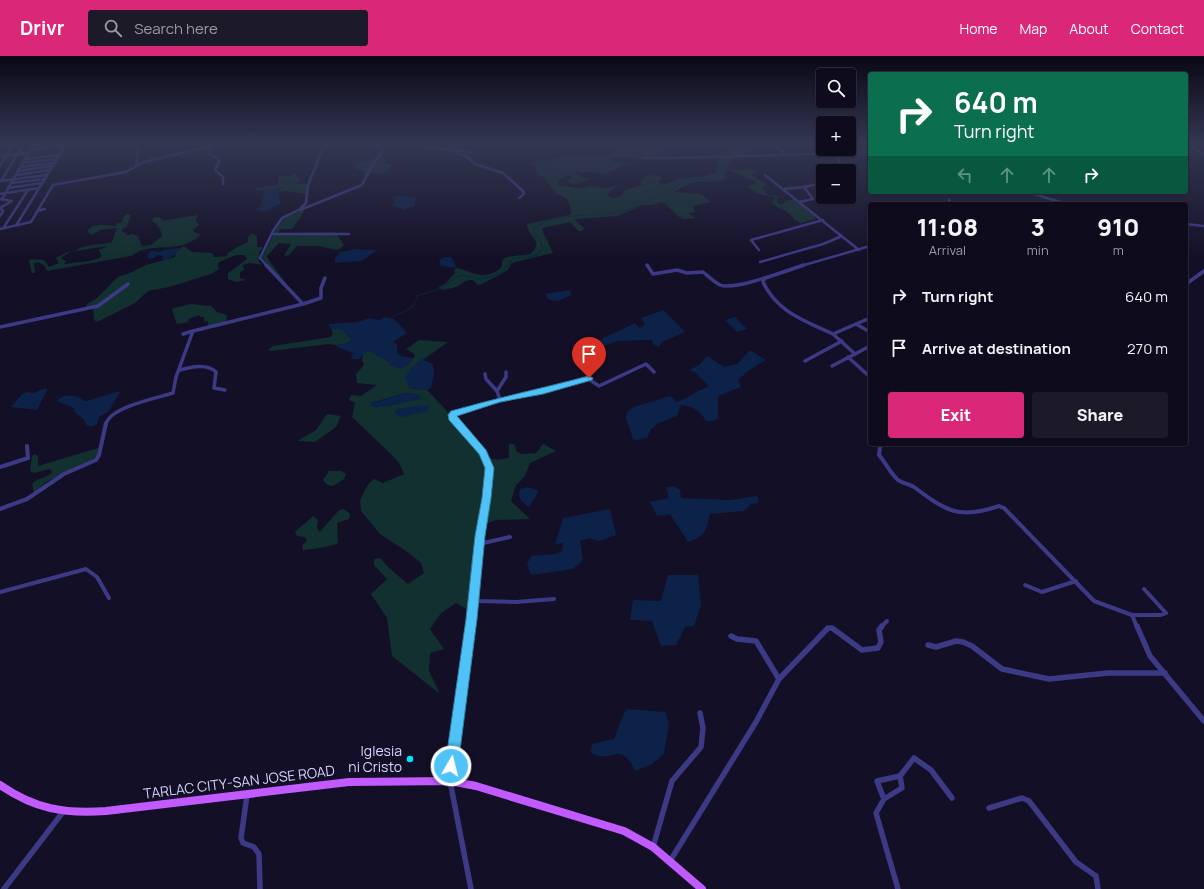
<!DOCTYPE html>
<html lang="en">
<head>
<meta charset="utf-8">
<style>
  body { margin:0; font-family:Manrope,sans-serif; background:#1c1929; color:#f1f3f6; height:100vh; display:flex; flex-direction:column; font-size:15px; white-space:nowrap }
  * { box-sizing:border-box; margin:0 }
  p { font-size:13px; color:#9b9ba3 }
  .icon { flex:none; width:22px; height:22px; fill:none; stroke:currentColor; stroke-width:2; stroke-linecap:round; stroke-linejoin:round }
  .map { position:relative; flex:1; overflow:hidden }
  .drawer { position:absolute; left:868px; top:146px; width:320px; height:244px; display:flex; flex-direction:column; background:#0e0b1c; border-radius:4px; box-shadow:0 1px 3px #0004,0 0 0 1px #2e2b3b }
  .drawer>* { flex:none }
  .top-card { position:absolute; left:868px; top:16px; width:320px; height:122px; border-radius:4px; box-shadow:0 1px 3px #0004,0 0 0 1px #2e2b3b; background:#0b6e4f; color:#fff; overflow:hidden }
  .buttons { position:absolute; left:816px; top:12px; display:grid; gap:8px }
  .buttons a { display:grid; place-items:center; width:40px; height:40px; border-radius:4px; background:#0e0b1c; box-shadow:0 1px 3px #0004,0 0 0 1px #2e2b3b; font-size:20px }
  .pin { position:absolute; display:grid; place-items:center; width:34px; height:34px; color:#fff; margin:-41px -17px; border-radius:50% 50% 50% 0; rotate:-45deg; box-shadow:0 0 4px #0007 }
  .pin .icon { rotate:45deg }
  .me { position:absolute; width:44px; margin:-22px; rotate:8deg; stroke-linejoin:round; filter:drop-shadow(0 0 3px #0008) }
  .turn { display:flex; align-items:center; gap:14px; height:84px; padding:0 20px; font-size:18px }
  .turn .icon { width:52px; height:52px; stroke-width:2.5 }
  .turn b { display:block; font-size:28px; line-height:34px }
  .lanes { display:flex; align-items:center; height:38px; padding:0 20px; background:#0003; justify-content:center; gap:20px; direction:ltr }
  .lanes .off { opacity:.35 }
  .eta { display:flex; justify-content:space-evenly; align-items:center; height:68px; text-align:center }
  .eta b { font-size:24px; font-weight:800; line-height:28px }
  .primary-button { display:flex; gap:8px; margin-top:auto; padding:8px 20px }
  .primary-button a { flex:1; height:46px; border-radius:4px; background:#db2777; color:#fff; font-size:16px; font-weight:800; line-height:46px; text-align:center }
  .primary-button a+a { background:#1c1929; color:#f1f3f6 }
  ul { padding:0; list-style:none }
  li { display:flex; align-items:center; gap:12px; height:52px; padding:0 20px }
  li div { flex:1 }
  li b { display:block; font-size:15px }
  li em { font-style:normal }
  header { display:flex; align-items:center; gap:24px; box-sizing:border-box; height:56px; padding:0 20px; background:#db2777; color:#fff }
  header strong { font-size:19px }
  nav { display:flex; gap:22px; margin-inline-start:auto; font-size:14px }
  .search { width:280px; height:36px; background:#1c1929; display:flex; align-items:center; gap:10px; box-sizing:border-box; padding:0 14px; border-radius:4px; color:#9b9ba3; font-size:15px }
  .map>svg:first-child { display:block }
  .green { fill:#12302f; fill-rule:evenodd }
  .water { fill:#0c2248 }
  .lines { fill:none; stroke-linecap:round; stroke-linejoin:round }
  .stream { stroke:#0c2248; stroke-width:1 }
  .minor-far3 { stroke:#3d3a85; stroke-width:2.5 }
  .minor-far2 { stroke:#3d3a85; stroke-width:3.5 }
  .minor-far1 { stroke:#3d3a85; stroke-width:4 }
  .minor { stroke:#3d3a85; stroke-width:5.5 }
  .major { stroke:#c25bff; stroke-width:8 }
  .route { fill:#4fc3f7; stroke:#337fa1 }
  .poi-dot { fill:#00e5ff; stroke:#130f26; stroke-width:1.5 }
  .labels { text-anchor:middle; stroke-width:3; stroke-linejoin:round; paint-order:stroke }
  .near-poi-label { font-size:14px; fill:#d9d4ff; stroke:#130f26; text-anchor:end }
  .near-street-label { font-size:14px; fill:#d9d4ff; stroke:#130f26 }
</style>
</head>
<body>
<header>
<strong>Drivr</strong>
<div class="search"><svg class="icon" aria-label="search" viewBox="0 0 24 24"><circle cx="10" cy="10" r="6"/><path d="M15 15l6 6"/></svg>Search here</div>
<nav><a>Home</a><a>Map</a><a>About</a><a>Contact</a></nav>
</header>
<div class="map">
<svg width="1204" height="833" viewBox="0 0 1204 833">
  <rect width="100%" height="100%" fill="#130f26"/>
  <g class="green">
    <path d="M 641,87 C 650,87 659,87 662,96 C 647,109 628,98 610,103 L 614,106 L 638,107 L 625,109 L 607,117 L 576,116 L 576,118 L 588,123 L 587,124 L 574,129 L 567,125 L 572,122 L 572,120 L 567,119 L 558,124 L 558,128 L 560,130 L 581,132 L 591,130 L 604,132 L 617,130 L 607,139 L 614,142 L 621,140 L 625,134 L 642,129 L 641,126 L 646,119 L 660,120 L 662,122 L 658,126 L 663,129 L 680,123 L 705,120 L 716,117 L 719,101 L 723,97 L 719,92 L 721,87 C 735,87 754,85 761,100 L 734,101 L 727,110 L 728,113 L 751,114 L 757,116 L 751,118 C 756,122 763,125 767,130 L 762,132 L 768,139 L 783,141 L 777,142 L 778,148 L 783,148 L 785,145 L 794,143 L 815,160 L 815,163 L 801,167 L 794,164 C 790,153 779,155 772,147 L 775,141 C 765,139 755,139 748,130 L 756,127 L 755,125 L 729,114 L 725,116 L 725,123 C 715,128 708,125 697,126 C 689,127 681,132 674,136 L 701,138 L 711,146 L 693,150 L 695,156 L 688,157 L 696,162 L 684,163 L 679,161 L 665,147 L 661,146 L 652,149 L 643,149 L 617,160 L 575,163 L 576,165 L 584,172 L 582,175 L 578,175 L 570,166 L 542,172 L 542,174 L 553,197 L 515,206 L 511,208 L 508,214 L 482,228 L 478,229 L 473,224 C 466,224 464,226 458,230 C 454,232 447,233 442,234 L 438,232 L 446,227 L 455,217 L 454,214 L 457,212 C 476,217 483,225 501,212 L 503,203 L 507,201 L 530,198 C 546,184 527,182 527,168 L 569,159 L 572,156 C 569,146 568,140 556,138 C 553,131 548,129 545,122 L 538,119 L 534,110 L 529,107 L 570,99 L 600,100 L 610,98 L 622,90 Z"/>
    <path d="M 381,101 L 388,103 L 382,107 L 389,108 L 391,111 L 387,113 L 391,114 L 386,117 L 371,117 L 369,120 L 362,120 L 366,117 L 355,112 L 358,106 C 367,106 373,102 381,101 Z"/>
    <polygon points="295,117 298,123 302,122 297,128 307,128 306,138 286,135 278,136 281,132 262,133 264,135 256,134 256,132 278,129 279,120 292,120"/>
    <polygon points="303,153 304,156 292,173 280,173 278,177 335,176 344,189 341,192 337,194 317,190 297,190 289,199 284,200 291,188 279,187 267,200 268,203 285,226 282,226 262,202 277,171 286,160"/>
    <path d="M 127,158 L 131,159 L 127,169 L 128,170 L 122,173 L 122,176 L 126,177 L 127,180 L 131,178 L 138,180 L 142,190 L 151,189 L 162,180 C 162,175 156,166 152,165 L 154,161 L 161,162 L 162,165 L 198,159 L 196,164 L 199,169 L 193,174 L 195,177 L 201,178 C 187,195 161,189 142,194 C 138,196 134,198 131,200 L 47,215 L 44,209 L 38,206 L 34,208 L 35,217 L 32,217 L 29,205 L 30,203 L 44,204 L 49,211 L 59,207 L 56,202 L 67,196 L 70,196 L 61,202 L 66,205 L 64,208 L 90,205 L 100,202 L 101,199 L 99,194 L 108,190 L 75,195 C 84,188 100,189 112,186 L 117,172 L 101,174 L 91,179 L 87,175 C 94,166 106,169 117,170 L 116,168 L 122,166 L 124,160 Z"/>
    <polygon points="252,177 257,180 257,191 263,191 259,197 259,206 263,209 250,207 243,209 244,214 240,216 240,222 246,224 236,226 228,223 228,217 247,203 244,199 236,199 219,206 218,208 219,213 211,218 169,231 148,235 135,247 97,266 94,264 93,252 86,251 87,248 96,243 118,221 132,216 146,209 175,201 176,196 184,190 192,196 212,197 214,201 227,200 227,198 237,191 248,186 248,181"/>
    <polygon points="191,248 211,250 217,256 227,259 226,266 208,271 208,265 204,266 204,261 200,261 200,259 188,263 189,266 177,268 172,254 174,252"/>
    <path d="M 338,272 L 344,275 L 352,284 C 346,289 336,290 329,288 L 270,295 L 268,294 L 273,290 L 331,281 L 333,277 L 331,273 Z"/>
    <path d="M 419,284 L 448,286 L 417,308 L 407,326 L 410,332 L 427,334 L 483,393 C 489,406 496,404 509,402 L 509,388 L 514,388 L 517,396 L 522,398 L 536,397 L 543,388 L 556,395 L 530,407 L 525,420 L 516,429 L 511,445 L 530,463 L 496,464 L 485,468 L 482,483 L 476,484 L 468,554 L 456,547 L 441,557 L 430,573 L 444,593 L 430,597 L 429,615 L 440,638 L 392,600 L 387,562 L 371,538 L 387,523 L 374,509 L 374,503 L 380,502 L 389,512 L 408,528 L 424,517 L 421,507 L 409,497 L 380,478 L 361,455 L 360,445 L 363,438 L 369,427 L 374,423 L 383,427 L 404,418 L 399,407 L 393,400 L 352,361 L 355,347 L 349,344 L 351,339 L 361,340 L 377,329 L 357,327 L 356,318 L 364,309 L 362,304 L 364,296 L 368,294 L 389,306 L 391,310 L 408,309 L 415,300 L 413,297 L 406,293 ZM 406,337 L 419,339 C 406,347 391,350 375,351 L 371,347 Z"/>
    <polygon points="327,358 341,360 336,371 315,386 297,385 316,374"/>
    <path d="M 98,392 L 97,399 L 93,403 L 46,426 L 34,437 L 32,428 C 37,421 47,423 52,416 L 50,413 L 34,417 L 30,415 L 32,400 L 35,398 L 38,400 L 38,410 Z"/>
    <polygon points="329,415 342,415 346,418 344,423 333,430 327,429 323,424"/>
    <path d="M 344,453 L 350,458 L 349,463 L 337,467 L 338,487 C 334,490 309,494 303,494 L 302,490 L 307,484 L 304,481 L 297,480 L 295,476 L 313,460 L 318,464 L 317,472 L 320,476 L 339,454 Z"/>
  </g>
  <g class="water">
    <polygon points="281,131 278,136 280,145 282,146 265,156 256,153 261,150 264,135 262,133"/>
    <polygon points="397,140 416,141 414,150 404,154 393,150 394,144 391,142"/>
    <path d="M 181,192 C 175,199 172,202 163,204 L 163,200 L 157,199 L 154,202 L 148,203 L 148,198 L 151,195 L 161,196 L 164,194 Z"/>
    <polygon points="357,193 377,194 362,205 335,207 335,202 340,196"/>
    <polygon points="444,201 451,201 457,212 441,210 439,204"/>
    <polygon points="570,234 571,239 558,245 549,244 545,238"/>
    <polygon points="663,254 685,276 662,286 659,291 653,288 652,284 618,285 584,297 581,293 635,267 639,272 643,270 645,268 641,262"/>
    <path d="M 384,261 L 394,263 L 407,277 L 393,286 L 397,289 L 397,296 L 400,300 L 413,302 L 408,309 L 400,313 L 391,310 L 389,306 L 368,294 L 359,303 L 351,303 L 353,297 L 335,290 L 350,286 L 352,284 C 345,276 341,271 331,273 L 328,268 L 357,266 L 370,262 L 379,264 Z"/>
    <polygon points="735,261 747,273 737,276 725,264"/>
    <path d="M 750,294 L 766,304 L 748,315 L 738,324 L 741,331 L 718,340 L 718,362 L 714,365 L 706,365 C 700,355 693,350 681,349 L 677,360 L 659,367 L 651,373 L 647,382 L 636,384 L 633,382 L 626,363 L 627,356 L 634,351 L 670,340 L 677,346 C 688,342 696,335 707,331 L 708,329 L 695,316 L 689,314 L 699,309 L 707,300 L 724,311 L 737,308 Z"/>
    <polygon points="422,303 433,308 434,318 431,332 427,334 410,332 405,322 409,314"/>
    <polygon points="45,332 47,334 37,354 11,351 22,338 27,336 34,337"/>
    <path d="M 116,336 L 120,336 L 109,355 L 99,361 L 97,368 L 93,370 L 87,370 L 84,364 L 74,355 L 74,352 L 57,345 C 64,337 77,338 84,345 L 86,345 Z"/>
    <polygon points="406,337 420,339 422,343 380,351 371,350 371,346 380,345"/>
    <polygon points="429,349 428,355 402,361 395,358 395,354 413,350"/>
    <path d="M 674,430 L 680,434 L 681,442 L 730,444 L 757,440 L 759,447 L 751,448 L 744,455 L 710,458 C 706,475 706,480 688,486 L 670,458 L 657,460 L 650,446 L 669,442 L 666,431 Z"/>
    <path d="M 528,431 L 539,435 L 529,451 C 522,446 517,443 520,433 Z"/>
    <polygon points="610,453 616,479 600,485 589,482 580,485 583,504 573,513 531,519 527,508 531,500 554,498 562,495 563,487 555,488 563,462"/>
    <polygon points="668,519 698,519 701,549 694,570 685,571 676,589 661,590 652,565 630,564 633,544 661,545"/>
    <path d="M 627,653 L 665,656 L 669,668 L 664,698 L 652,708 L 635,715 C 619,681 611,711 590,696 L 592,688 L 614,683 L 623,659 Z"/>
  </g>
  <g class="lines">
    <g class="stream">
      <polyline points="724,87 726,100"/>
      <path d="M 391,262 L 413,251 L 417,240 L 442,232 L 456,221 L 462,219 L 480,223 L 493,220 L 502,215 L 513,203 L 538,199 L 543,191 L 533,173 C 555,156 587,161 613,157 C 630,154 649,147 664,138 C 670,135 676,130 682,127 C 705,119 715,131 726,103"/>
    </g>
    <g class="minor-far3">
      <polyline points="773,87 786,99"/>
      <polyline points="865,87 870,95"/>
      <polyline points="1186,88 1204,98"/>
      <polyline points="32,90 65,87"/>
      <polyline points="209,90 210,99 218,102 219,106 215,114 223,121 223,128"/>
      <polyline points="422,91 472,96"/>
      <polyline points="829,93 837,97 836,99 843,115"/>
      <polyline points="848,93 857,96"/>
      <polyline points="0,94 5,87"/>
      <polyline points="30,94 65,90"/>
      <polyline points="453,95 467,101 475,108 503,117 523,135 524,138 519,142"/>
      <polyline points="0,100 28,97"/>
      <path d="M 643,102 C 719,102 794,98 870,96"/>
      <polyline points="25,103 59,99"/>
      <polyline points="22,107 57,103"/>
      <polyline points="136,109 139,87"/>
      <polyline points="0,110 14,87"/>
      <polyline points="20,111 54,107"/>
      <polyline points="18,115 52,110"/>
      <polyline points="16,119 50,114"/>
      <polyline points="765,119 859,194"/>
      <polyline points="0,125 47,119"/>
      <polyline points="1,125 24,87"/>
      <polyline points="11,127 45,123"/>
      <polyline points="8,132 42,127"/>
      <polyline points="783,133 804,131"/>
      <polyline points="1027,136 1067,148"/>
      <polyline points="0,138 39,132"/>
      <polyline points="0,143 12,145 0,152"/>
      <polyline points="2,143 34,87"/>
      <polyline points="949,144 950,148"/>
      <polyline points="799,146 813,143 804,131 823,127"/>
      <polyline points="0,152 3,155 0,160"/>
      <polyline points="300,154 362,129 372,109 388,89"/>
      <polyline points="37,155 45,153"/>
      <polyline points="17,168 67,87"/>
      <polyline points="1186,168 1204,170"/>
      <polyline points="4,171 28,134"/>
      <polyline points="0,173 31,166 53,129 126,116 143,106 212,90 214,87"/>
      <polyline points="272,178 349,178"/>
      <polyline points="759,194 751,184 823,164"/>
      <polyline points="760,206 823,188 842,180"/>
      <polyline points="267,210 260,202 273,175 282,162 300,153 306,147 308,129 324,90 331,87 419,91 429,87"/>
      <polyline points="801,210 870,190"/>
    </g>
    <g class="minor-far2">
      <path d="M 647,209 L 653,218 L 677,214 L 687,217 L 703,216 C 708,220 714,226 720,229 C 734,235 788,214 804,209"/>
      <path d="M 765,222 L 763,226 C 777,256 805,265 833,278 L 856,268 L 870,276"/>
      <polyline points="1186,228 1204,215"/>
      <polyline points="303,248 321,242 321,232 325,222"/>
      <polyline points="856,268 870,262"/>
      <polyline points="0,271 98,250 128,228"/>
      <polyline points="183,278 193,275"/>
      <polyline points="855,298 870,290"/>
      <polyline points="848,301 870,321"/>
      <polyline points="805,305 842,285"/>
      <polyline points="832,310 855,298 833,278"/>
      <path d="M 180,314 C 191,311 207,307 216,316 L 214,332 L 225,334"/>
      <polyline points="485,318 486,323 497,335"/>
      <polyline points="500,344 497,335 506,321 506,316"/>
      <path d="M 106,368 C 110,351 157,342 173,337 L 176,321 L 193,275 L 303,248 L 266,209"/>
      <path d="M 457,368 L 452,362 L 454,357 C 498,345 543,335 587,322 L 599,330 L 646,308 L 654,316"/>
    </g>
    <g class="minor-far1">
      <polyline points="456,367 483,396 490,412 488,436 480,480 471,571"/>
      <path d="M 883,388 L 880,391 L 879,399 C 885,406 891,418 898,424 C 902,427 909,428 914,431 C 946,455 959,464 999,450 L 1004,452 L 1094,545 L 1132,559 L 1161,559 L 1166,557 L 1144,533"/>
      <polyline points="0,411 28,402 27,390"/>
      <polyline points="0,453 27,443 64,418 96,404 99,399 106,367"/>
      <polyline points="479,488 510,481"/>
      <polyline points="1025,529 1042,536 1076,525"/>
      <polyline points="0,536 86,513 97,521 109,542"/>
      <polyline points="474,545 516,546 554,543"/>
      <polyline points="1132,559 1137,571"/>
      <polyline points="881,571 887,565"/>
    </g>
    <g class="minor">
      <polyline points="1137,570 1150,600 1204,665"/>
      <polyline points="731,580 737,583 756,585 779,623"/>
      <polyline points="928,589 936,591 956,585 963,586 972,590 1002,613 1049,623 1108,617 1165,617"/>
      <polyline points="247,739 241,782 243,787 254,791 259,798 260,833"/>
      <polyline points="884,743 902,732 900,720"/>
      <polyline points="989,752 1022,742 1029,745 1076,806 1096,820 1098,833"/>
      <polyline points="653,791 672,725 701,691 703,672 700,657"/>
      <polyline points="670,805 756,666 779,623 828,572 832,572 862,594 878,592 881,586 879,574 882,570"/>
      <polyline points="4,833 63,756"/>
      <polyline points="471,833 450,725 471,570"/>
      <polyline points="898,833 876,757 884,743 877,725 900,720 914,702 931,714 952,742"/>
    </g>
    <path class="major" d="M 0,729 C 35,753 64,758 106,755 L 349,726 L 450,725 L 476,730 L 624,775 L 653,791 L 702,833"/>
  </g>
  <linearGradient id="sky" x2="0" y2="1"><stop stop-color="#0a0815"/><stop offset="0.43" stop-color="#333752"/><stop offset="1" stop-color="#333752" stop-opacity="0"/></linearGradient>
  <rect width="1204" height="203" fill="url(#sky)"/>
  <path class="route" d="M 589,320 L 593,322 L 592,324 L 543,338 L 500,346 L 457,360 L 486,394 L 494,412 L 491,442 L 485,480 L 477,563 L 458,710 L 456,715 L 451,717 L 447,715 L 445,710 L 466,563 L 475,480 L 482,442 L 485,412 L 479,398 L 449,364 L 448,359 L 451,355 C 497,342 543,332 589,320 Z"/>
  <circle class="poi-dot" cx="410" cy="703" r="4"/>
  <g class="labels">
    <g class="near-poi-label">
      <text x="402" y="700">Iglesia<tspan x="402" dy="16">ni Cristo</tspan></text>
    </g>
    <g class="near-street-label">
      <text transform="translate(239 726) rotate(-7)" y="5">TARLAC CITY-SAN JOSE ROAD</text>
    </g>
  </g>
</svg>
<div class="buttons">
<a><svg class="icon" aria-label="search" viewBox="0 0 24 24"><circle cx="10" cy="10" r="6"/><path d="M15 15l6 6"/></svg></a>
<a>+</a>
<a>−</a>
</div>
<div class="pin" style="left:589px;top:322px;background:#d93025"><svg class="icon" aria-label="arrive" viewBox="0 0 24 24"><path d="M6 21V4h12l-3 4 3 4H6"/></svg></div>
<svg class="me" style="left:451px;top:710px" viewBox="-20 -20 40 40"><circle r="17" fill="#4fc3f7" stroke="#fff" stroke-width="3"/><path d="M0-11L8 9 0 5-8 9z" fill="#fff"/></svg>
<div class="top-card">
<div class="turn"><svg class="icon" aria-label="right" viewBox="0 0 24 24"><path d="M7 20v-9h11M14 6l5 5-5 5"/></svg><div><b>640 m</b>Turn right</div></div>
<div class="lanes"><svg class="icon off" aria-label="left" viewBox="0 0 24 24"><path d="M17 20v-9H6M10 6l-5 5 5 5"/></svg><svg class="icon off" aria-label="ahead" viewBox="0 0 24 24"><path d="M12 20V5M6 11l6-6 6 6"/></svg><svg class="icon off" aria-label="ahead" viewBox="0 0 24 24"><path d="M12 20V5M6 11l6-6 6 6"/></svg><svg class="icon" aria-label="right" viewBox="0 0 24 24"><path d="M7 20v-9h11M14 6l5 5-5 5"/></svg></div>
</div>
<section class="drawer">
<div class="eta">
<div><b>11:08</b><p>Arrival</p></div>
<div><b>3</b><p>min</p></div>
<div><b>910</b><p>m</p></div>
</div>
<ul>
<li><svg class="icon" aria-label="right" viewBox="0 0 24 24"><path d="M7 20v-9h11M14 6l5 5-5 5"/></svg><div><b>Turn right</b></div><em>640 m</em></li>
<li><svg class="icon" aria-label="arrive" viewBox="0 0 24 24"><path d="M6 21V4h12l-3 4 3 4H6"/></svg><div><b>Arrive at destination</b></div><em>270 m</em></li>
</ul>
<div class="primary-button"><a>Exit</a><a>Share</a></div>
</section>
</div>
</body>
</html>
